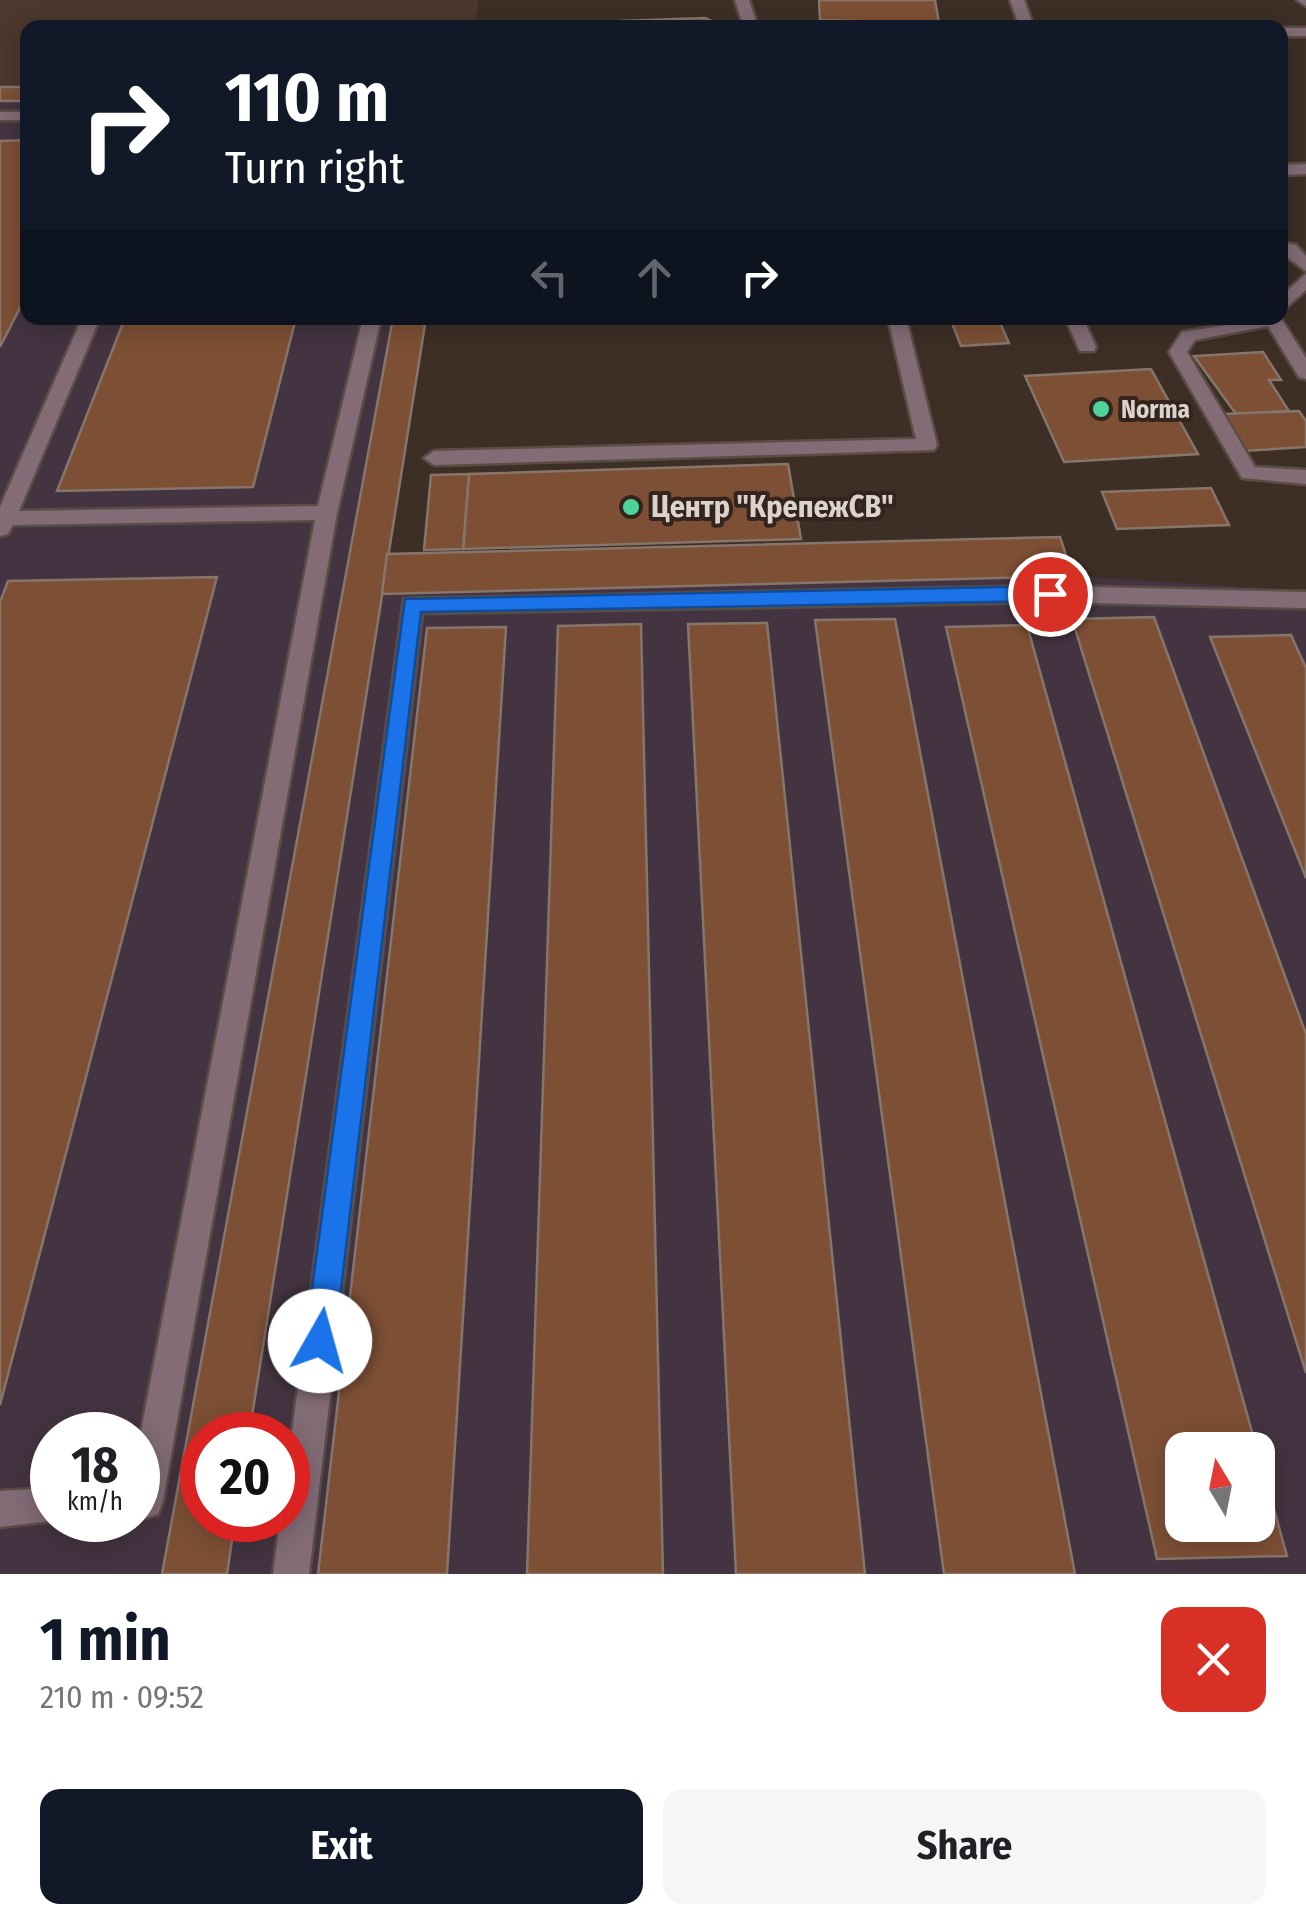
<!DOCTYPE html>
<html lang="en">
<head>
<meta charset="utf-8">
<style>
  body { margin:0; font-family:"Fira Sans Condensed",sans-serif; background:#f6f6f6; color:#202124; height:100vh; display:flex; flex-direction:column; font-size:38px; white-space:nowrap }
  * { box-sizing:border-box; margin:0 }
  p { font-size:32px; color:#757577 }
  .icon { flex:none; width:55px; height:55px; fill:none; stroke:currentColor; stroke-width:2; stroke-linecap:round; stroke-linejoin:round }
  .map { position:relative; height:1574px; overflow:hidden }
  .details { display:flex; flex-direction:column; background:#fff; flex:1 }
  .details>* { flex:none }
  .guide { position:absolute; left:20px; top:20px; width:1268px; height:305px; border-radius:20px; box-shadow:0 5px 25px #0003; background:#111827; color:#fff; overflow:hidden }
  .needle { width:65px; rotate:350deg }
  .controls { position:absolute; left:1165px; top:1432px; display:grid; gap:20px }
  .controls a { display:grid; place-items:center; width:110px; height:110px; border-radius:20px; background:#fff; box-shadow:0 5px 25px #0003; font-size:50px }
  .speed { position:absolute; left:30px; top:1412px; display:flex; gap:20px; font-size:50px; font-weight:700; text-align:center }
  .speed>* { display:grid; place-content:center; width:130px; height:130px; border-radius:50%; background:#fff; box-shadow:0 5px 25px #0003; line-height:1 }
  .speed small { font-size:25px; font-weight:400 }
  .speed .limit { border:15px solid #d22; background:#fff; color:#111 }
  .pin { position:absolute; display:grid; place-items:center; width:85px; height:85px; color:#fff; margin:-42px; border:5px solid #fff; border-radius:50%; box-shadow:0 2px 10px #0007 }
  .me { position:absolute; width:110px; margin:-55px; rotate:7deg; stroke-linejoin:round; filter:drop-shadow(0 0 8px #0008) }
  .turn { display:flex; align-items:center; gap:35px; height:210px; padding:0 40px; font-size:45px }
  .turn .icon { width:130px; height:130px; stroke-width:2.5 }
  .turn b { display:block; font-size:70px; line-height:85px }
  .lanes { display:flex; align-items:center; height:95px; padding:0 40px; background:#0003; justify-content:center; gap:50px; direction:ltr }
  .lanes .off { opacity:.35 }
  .round { display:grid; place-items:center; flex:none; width:105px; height:105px; border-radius:20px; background:#f6f6f6 }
  .overview { display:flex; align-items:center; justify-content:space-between; height:170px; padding:0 40px }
  h1 { font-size:60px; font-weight:700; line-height:75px; color:#111827 }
  .primary-button { display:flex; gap:20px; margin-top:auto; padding:20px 40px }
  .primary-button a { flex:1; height:115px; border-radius:20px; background:#111827; color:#fff; font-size:40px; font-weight:700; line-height:115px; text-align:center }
  .primary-button a+a { background:#f6f6f6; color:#202124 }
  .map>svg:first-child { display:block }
  .built { fill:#4c382c }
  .industrial { fill:#443441; fill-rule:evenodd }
  .building { fill:#7d5035; stroke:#86756b; stroke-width:2.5 }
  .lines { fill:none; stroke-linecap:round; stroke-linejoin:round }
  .minor-casing { stroke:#5a4d44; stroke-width:5 }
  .minor { fill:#836c76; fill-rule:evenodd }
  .route { fill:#1a73e8; stroke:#114b97; stroke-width:2.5 }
  .poi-dot { fill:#4ed39a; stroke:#33251d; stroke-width:4 }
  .labels { text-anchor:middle; stroke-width:8; stroke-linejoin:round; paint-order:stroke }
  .far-poi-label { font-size:25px; font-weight:bold; fill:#dcd3cd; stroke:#33251d; text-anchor:start }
  .poi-label { font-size:30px; font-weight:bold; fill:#dcd3cd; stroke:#33251d; text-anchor:start }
</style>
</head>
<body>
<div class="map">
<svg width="1306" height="1574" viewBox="0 0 1306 1574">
  <rect width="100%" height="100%" fill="#3d2f26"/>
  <polygon class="built" points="0,0 479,0 474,27 28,28 27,87 0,87"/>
  <path class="industrial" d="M 0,87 L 27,87 L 28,318 L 426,318 L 388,554 L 1060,537 L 1073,576 L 1306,591 L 1306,1574 L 0,1574 ZM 52,1435 L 138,1435 L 138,1520 L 52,1520 ZM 202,1435 L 288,1435 L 288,1520 L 202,1520 ZM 1182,1450 L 1258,1450 L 1258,1525 L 1182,1525 Z"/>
  <g class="building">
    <polygon points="819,0 935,0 939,23 820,20"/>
    <polygon points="705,18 727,28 620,28 619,21"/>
    <rect x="0" y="87" width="28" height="14"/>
    <polygon points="28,140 28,292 0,347 0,141"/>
    <polygon points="125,318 296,318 253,487 57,491"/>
    <polygon points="393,318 426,318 249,1435 202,1435 202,1520 235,1520 227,1574 162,1574"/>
    <polygon points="950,318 998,318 1009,343 961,346"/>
    <polygon points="1263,352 1281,380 1269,380 1289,411 1236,414 1194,356"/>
    <polygon points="1151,369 1198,454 1064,462 1025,376"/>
    <polygon points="1299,411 1306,421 1306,447 1244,451 1224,414"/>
    <polygon points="788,464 801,539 463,549 469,474"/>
    <polygon points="469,474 463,549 424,550 431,475"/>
    <polygon points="1211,488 1229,525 1117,529 1102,492"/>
    <polygon points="1060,537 1073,576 382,594 387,554"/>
    <polygon points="217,577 0,1405 0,602 8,581"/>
    <polygon points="1154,617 1306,1034 1306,1373 1072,619"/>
    <polygon points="895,619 1075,1574 944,1574 815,620"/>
    <polygon points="767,623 865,1574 736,1574 688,624"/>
    <polygon points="641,624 663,1574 527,1574 558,626"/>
    <polygon points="1027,625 1257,1450 1182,1450 1182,1525 1258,1525 1258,1451 1287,1556 1157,1559 946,627"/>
    <polygon points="506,627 447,1574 318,1574 427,628"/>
    <polygon points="1291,635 1306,668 1306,878 1210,637"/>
  </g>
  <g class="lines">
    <g class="minor-casing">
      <g id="minor">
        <polygon points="735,0 749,0 758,28 744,28"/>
        <polygon points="1010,0 1024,0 1034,28 1020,28"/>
        <polygon points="1297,0 1306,0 1306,6"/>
        <rect x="1280" y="28" width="26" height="8"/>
        <rect x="0" y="112" width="28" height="8"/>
        <polygon points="1306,164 1306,174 1280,175 1280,165"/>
        <polygon points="1280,242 1296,245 1306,256 1306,271 1280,252"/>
        <polygon points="1306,274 1306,290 1280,313 1280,297"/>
        <polygon points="1280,317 1306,358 1306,379 1299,377 1268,326 1195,340 1187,352 1255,467 1306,470 1306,484 1242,478 1169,352 1182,332"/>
        <polygon points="82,318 100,318 19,511 318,506 363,318 381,318 337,513 163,1501 158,1514 138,1520 138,1447 315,520 13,525 8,534 0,536 0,507"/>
        <polygon points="888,318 906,318 937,445 934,450 434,465 424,458 434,451 916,439"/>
        <polygon points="1065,318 1083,318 1096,347 1094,351 1080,351"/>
        <polygon points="1050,586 1306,592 1306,608 1050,602 422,613 309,1574 273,1574 280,1520 288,1520 288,1461 404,599"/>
        <polygon points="52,1488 52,1520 61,1520 0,1527 0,1491"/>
      </g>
    </g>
    <use href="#minor" class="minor"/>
  </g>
  <polygon class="route" points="1050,586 1061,594 1050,601 421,612 335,1341 331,1352 320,1356 309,1352 305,1341 405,599"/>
  <g class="poi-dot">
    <circle cx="1101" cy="409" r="10"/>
    <circle cx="631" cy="507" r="10"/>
  </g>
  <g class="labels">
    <g class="far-poi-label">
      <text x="1121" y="418">Norma</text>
    </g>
    <g class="poi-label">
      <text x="651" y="517">Центр "КрепежСВ"</text>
    </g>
  </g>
</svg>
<div class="controls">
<a><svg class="needle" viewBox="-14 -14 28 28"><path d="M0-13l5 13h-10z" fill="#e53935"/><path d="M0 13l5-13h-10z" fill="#757577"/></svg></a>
</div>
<div class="speed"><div>18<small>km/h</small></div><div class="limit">20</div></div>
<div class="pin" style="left:1050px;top:594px;background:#d93025"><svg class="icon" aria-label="arrive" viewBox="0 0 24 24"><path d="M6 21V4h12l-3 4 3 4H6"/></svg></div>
<svg class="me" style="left:320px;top:1341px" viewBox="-20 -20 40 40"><circle r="19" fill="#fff"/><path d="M0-13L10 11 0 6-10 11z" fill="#1a73e8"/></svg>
<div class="guide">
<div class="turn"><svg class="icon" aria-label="right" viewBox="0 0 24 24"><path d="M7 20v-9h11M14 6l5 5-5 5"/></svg><div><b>110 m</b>Turn right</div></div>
<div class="lanes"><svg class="icon off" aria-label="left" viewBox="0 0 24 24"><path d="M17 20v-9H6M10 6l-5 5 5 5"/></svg><svg class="icon off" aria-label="ahead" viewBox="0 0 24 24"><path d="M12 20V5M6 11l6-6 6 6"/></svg><svg class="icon" aria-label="right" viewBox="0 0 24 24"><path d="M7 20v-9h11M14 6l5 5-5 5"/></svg></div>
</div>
</div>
<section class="details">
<div class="overview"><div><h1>1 min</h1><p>210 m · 09:52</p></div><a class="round" style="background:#d93025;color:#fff"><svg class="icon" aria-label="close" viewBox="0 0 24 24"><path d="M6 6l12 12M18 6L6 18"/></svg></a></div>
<div class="primary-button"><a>Exit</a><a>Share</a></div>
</section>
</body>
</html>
